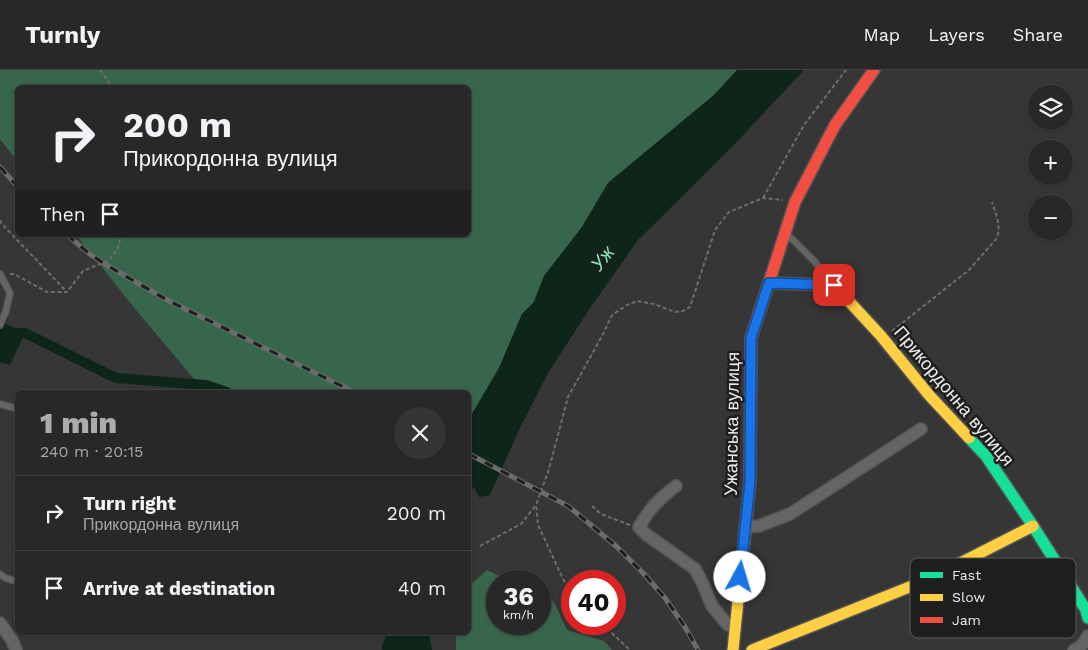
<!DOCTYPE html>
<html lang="en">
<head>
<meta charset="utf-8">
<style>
  body { margin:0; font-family:"Work Sans",sans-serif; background:#343434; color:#f1f3f6; height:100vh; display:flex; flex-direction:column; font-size:19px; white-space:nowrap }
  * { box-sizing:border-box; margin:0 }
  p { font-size:16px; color:#a5a6a8 }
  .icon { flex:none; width:28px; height:28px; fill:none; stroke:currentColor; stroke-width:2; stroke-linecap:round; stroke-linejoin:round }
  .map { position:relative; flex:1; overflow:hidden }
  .drawer { position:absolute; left:15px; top:320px; width:456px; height:245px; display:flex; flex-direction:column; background:#282828; border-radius:8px; box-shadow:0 1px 4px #0004,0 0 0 1px #444445 }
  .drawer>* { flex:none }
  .top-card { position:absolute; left:15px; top:15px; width:456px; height:152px; border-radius:8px; box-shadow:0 1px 4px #0004,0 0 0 1px #444445; background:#282828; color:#f1f3f6; overflow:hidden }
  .tools { position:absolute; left:1028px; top:15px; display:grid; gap:10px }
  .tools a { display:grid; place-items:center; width:45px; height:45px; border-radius:50%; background:#282828; box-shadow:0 1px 4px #0004,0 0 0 1px #444445; font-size:25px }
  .speed { position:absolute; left:486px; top:500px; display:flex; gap:10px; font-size:25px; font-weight:700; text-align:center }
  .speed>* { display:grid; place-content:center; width:65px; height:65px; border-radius:50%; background:#282828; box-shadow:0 1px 4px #0004,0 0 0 1px #444445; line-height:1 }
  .speed small { font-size:12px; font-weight:400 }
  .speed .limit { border:8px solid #d22; background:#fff; color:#111 }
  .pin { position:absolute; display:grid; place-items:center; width:42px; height:42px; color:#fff; margin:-21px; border-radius:10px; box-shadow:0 2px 8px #0006 }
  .me { position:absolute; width:55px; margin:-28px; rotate:6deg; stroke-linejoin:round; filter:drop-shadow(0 0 4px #0008) }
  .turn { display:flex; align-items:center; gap:18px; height:105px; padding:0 25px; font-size:22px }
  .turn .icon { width:65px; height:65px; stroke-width:2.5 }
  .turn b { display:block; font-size:35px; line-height:42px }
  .then { display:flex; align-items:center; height:48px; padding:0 25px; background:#0003; gap:10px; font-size:19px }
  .round { display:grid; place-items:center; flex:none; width:52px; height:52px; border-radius:26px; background:#343434 }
  .overview { display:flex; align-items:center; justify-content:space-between; height:85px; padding:0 25px }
  h1 { font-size:30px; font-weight:800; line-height:38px; color:#abadac }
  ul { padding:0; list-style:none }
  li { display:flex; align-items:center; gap:15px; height:75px; padding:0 25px; border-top:1px solid #444445 }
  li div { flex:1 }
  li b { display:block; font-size:19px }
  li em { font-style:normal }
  header { display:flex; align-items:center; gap:30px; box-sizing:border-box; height:70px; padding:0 25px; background:#282828; border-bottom:1px solid #444445 }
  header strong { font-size:24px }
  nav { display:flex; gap:28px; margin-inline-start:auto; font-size:18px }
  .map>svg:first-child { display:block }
  .green { fill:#37664d }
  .water { fill:#0e2519 }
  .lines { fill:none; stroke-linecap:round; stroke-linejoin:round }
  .canal { stroke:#0e2519; stroke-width:10 }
  .lane-casing { stroke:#535453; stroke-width:8 }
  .street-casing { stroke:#535453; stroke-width:14 }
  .fast-casing { stroke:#535453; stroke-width:14 }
  .slow-casing { stroke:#535453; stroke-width:14 }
  .jam-casing { stroke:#535453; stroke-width:14 }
  .path { stroke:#6d6e6e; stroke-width:2; stroke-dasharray:4 2.5; stroke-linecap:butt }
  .lane { stroke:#646665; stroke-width:5.5 }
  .street { stroke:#646665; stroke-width:11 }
  .fast { stroke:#16e098; stroke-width:11 }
  .slow { stroke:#ffcf43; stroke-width:11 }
  .jam { stroke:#f24e42; stroke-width:11 }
  .rail-casing { stroke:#6b6c6b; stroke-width:5 }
  .rail { stroke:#1d1e1d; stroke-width:3; stroke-dasharray:9; stroke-linecap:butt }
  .route-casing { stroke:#114b97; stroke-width:12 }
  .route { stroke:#1a73e8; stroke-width:9 }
  .labels { text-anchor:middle; stroke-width:5; stroke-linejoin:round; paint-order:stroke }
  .street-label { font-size:18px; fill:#ebedec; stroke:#1d1e1d }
  .water-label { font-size:19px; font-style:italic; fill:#81efb4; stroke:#1d1e1d }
  .key { fill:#1d1e1d; stroke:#5b5c5b; stroke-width:1 }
  .key-label { font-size:14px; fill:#ebedec }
</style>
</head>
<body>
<header>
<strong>Turnly</strong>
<nav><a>Map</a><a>Layers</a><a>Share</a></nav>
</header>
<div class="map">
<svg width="1088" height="580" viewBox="0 0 1088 580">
  <rect width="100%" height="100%" fill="#353635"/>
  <g class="green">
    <polygon points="0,0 737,0 714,25 608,113 582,157 544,206 534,232 522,244 499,298 469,349 469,322 205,322 136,240 76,165 469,165 469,18 18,18 17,91 0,69"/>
    <polygon points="487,500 510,511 498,511 498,554 540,554 540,525 554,532 567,560 604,571 612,580 456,580 456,568 457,563 469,562 469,516"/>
  </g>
  <g class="water">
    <polygon points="737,0 804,0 730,79 638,170 588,241 548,303 519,360 490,425 479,427 474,417 469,423 469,349 499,298 522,244 534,232 544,206 582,157 608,113 714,25"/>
    <polygon points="0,244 8,247 6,254 25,263 10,295 0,292"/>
    <polygon points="387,563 429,563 432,580 382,580 382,576"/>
  </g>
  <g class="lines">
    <polyline class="canal" points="0,264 25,263 116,308 206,315 227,322"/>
    <g class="lane-casing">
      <g id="lane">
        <polyline points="786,163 814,191 832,213"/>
        <polyline points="0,204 10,223 6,241 0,255"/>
        <polyline points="0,334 18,339"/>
        <polyline points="0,504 5,508 18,512"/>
      </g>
    </g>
    <g class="street-casing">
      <g id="street">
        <path d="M 676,416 C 659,429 650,438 639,457 L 647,465 L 695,499 L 703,514 L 712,536 L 728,555 L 735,557"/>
        <polyline points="745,457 759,456 790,444 921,359"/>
        <polyline points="0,553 12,570 16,580"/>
        <path d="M 1074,580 C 1081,578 1085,572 1088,566"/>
      </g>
    </g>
    <g class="fast-casing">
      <polyline id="fast" points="969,368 986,386 1033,456 1086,540 1088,548"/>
    </g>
    <g class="slow-casing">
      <g id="slow">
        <polyline points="769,213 834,215 881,266 929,325 969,368"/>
        <polyline points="733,580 750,412 751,268 763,231"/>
        <polyline points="752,580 927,510 1033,456"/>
      </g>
    </g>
    <g class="jam-casing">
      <polyline id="jam" points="763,231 795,132 835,55 874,0"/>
    </g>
    <g class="path">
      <polyline points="100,0 113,18"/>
      <polyline points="763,128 804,55 846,0"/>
      <polyline points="0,150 1,153 67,222"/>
      <polyline points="10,204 14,204 47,222 67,222 83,201 109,190 118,179 120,169 119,165"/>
      <path d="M 892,261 L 969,200 L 997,168 C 1001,155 996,144 992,132"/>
      <polyline points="592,436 601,444 630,455"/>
      <polyline points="480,476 521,454 536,435"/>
      <polyline points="572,523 565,513 538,455 536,435 549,399 568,327 602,266 612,245 627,235 637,231 654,234 675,242 683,241 690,237 715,160 729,142 763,128 783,130"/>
      <polyline points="602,554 630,580"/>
    </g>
    <use href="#lane" class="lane"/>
    <use href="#street" class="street"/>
    <use href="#fast" class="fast"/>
    <use href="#slow" class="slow"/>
    <use href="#jam" class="jam"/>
    <g class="rail-casing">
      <g id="rail">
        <polyline points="0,97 18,117"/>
        <polyline points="67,165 91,185 108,196 169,231 354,322"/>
        <polyline points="469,384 568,436 591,455 617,477 644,504 665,528 685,557 698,580"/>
      </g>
    </g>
    <use href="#rail" class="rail"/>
  </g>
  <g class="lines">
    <g class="route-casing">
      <polyline id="route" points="740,507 750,412 751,268 769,213 834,215"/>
    </g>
    <use href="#route" class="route"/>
  </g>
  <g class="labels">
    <g class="street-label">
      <text transform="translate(954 326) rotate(50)" y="6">Прикордонна вулиця</text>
      <text transform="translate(732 354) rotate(-89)" y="6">Ужанська вулиця</text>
    </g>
    <g class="water-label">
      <text transform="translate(602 188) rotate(-52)" y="7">Уж</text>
    </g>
  </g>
  <rect x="910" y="488" width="166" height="80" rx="8" class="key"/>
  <rect x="920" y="502" width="23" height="6" fill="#16e098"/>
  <rect x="920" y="524" width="23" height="7" fill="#ffcf43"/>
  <rect x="920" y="547" width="23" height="6" fill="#f24e42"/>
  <g class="key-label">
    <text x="952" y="510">Fast</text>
    <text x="952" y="532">Slow</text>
    <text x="952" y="555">Jam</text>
  </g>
</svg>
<div class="tools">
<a><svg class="icon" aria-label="layers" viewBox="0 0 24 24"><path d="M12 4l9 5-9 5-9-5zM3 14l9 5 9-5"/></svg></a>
<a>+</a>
<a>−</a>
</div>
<div class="speed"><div>36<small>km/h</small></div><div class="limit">40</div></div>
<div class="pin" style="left:834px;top:215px;background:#d93025"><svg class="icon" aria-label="arrive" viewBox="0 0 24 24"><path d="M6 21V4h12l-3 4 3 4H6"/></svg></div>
<svg class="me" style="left:740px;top:507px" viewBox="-20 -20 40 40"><circle r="19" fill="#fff"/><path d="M0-13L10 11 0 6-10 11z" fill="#1a73e8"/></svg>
<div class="top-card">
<div class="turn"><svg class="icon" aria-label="right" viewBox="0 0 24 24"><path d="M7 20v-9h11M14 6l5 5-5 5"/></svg><div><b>200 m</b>Прикордонна вулиця</div></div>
<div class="then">Then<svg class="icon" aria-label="arrive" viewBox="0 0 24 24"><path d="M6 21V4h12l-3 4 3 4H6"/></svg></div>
</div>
<section class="drawer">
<div class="overview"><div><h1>1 min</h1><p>240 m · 20:15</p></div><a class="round"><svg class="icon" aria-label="close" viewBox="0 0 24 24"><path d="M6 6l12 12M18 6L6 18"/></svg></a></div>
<ul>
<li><svg class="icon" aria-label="right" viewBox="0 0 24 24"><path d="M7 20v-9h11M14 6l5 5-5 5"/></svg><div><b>Turn right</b><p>Прикордонна вулиця</p></div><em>200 m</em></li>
<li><svg class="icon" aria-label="arrive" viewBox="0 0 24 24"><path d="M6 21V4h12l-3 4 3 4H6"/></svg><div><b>Arrive at destination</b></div><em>40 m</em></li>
</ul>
</section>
</div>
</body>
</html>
